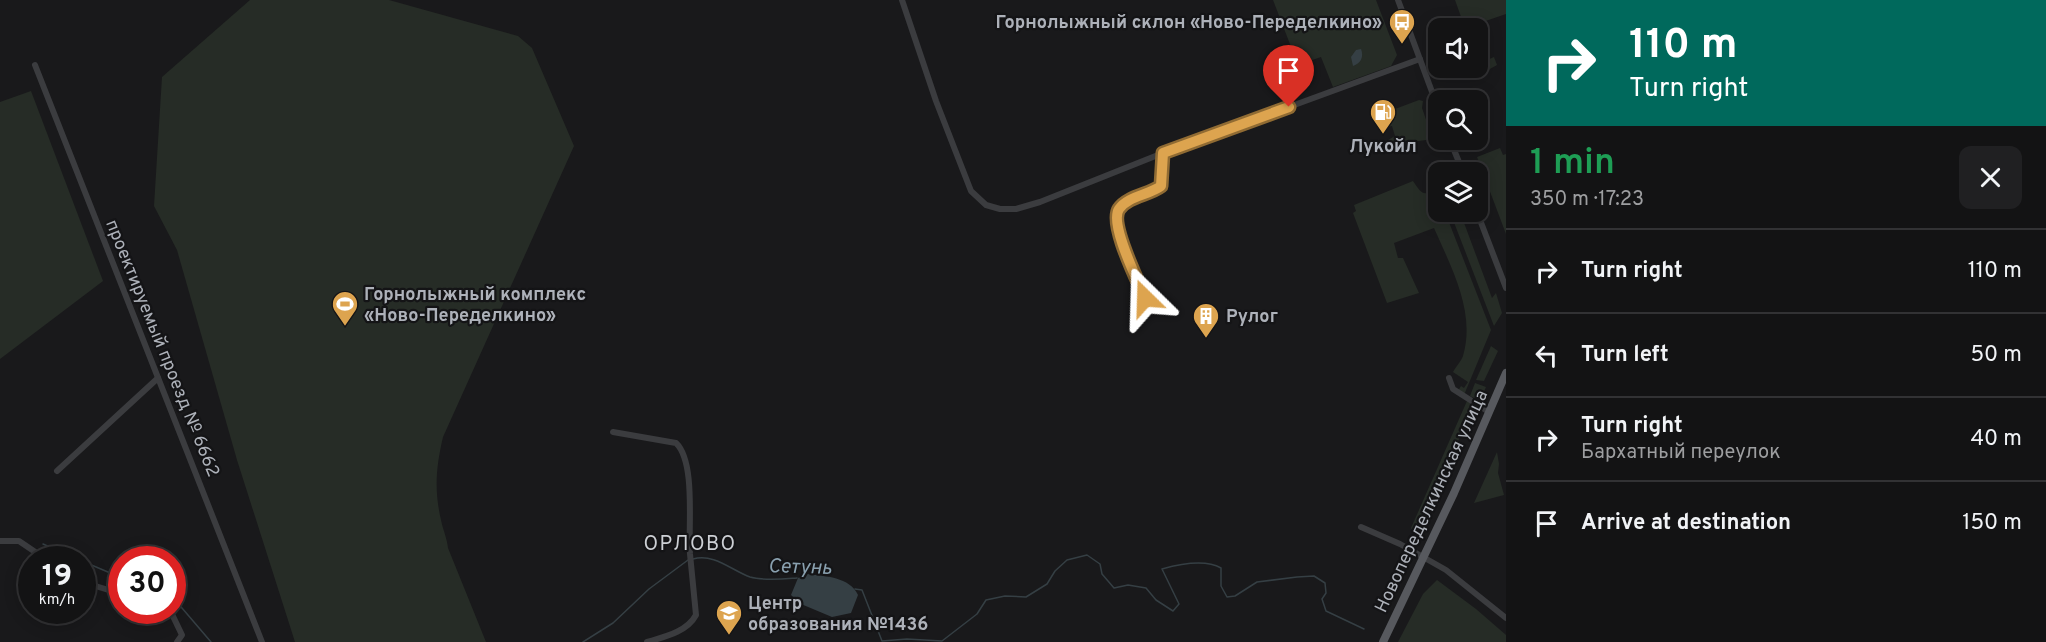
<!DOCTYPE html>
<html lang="en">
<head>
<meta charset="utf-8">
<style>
  body { margin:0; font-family:Overpass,sans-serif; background:#202022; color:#f1f3f6; height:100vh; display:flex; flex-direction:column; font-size:22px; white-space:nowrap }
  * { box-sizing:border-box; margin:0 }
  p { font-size:20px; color:#9d9ea0 }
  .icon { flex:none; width:33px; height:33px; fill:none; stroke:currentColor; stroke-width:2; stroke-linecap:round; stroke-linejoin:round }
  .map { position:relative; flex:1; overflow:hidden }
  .details { display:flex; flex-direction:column; background:#131314; width:540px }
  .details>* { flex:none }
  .hud { background:#00695c; color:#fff; overflow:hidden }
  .controls { position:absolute; left:1428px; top:18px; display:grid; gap:12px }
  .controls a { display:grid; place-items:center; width:60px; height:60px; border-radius:12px; background:#131314; box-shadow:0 3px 15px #0003,0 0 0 2px #323234; font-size:30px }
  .speed { position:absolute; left:18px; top:546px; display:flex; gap:12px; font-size:30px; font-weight:700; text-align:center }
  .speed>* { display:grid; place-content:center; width:78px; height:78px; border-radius:50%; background:#131314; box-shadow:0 3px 15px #0003,0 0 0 2px #323234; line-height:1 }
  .speed small { font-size:15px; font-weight:400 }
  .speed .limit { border:9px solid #d22; background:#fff; color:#111 }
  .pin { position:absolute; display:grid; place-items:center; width:51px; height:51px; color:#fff; margin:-62px -26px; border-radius:50% 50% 50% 0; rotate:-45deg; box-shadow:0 0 6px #0007 }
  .pin .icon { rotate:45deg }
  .me { position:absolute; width:66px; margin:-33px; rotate:338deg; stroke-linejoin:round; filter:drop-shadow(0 0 4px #0008) }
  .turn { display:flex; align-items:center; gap:21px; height:126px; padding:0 24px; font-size:27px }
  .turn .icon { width:78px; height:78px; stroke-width:2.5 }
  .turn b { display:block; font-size:42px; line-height:51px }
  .round { display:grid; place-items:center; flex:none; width:63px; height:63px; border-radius:12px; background:#202022 }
  .summary { display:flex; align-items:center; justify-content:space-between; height:102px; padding:0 24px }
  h1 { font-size:36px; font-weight:600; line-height:45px; color:#1e9e55 }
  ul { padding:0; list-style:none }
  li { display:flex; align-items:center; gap:18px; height:84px; padding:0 24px; border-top:2px solid #323234 }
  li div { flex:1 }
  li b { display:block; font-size:22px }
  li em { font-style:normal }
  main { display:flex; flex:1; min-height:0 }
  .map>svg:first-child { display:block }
  .green { fill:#262c26 }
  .water { fill:#353f44 }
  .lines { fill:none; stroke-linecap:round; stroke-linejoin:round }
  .stream { stroke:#353f44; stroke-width:1.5 }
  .minor { stroke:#3b3c3f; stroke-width:6 }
  .major { stroke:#57595e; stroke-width:8 }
  .route-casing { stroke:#906b33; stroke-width:15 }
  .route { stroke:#dda44f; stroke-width:10 }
  .labels { text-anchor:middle; stroke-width:4.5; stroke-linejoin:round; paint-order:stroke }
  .poi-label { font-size:18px; font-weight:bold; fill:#adb1b9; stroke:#141416; text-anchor:start }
  .street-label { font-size:18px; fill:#adb1b9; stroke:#141416 }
  .neighbourhood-label { font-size:20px; letter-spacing:1.5px; fill:#cdd0d5; stroke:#141416 }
  .water-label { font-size:20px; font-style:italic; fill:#89a0af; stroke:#141416 }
</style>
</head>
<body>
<main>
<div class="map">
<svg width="1506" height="642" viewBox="0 0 1506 642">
  <rect width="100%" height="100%" fill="#19191b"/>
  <g class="green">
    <path d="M 250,0 L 389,0 L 518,36 L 532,48 L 574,146 L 443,437 C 436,467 434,490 441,520 C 443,530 447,538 448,548 L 486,642 L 295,642 L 237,460 L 177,250 L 154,206 L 162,77 Z"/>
    <polygon points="1273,0 1376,0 1397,55 1391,66 1333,87 1321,57 1298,65"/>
    <polygon points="1455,0 1506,0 1506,14 1465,28"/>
    <polygon points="1494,57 1497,65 1481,74 1479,71 1468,76 1466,69 1478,68 1478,64"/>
    <polygon points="31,91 103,281 0,359 0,102"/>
    <polygon points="1419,100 1423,101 1422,108 1432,137 1435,134 1435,137 1433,139 1405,143 1389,142 1388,140 1395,136 1392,126 1384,128 1378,119 1379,115"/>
    <polygon points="1500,148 1503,155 1506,154 1506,234 1477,157"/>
    <path d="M 1413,181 C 1422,194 1422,196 1437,190 L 1438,212 L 1445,212 L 1491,330 L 1464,395 L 1458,391 L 1461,386 L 1464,388 L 1468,382 L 1453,372 C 1456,367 1461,361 1463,356 C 1476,312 1451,267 1434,228 L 1394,243 L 1398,258 L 1403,258 L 1419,293 L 1387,303 L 1353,213 L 1356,211 L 1354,205 Z"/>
    <polygon points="1450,212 1460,212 1492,298 1496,293 1502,313 1494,326"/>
    <polygon points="1491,346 1498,351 1484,381 1476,380"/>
    <polygon points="1475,383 1486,387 1480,401 1470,396"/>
    <polygon points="1467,401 1477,407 1476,410 1471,412 1468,420 1472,419 1471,423 1465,425 1453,453 1458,452 1457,456 1451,457 1443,477 1448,476 1444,484 1439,485 1429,510 1433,509 1420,537 1415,535 1411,528"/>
    <polygon points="1497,452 1499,464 1498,473 1504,495 1474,503"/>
    <polygon points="1437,580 1476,609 1506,635 1506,642 1398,642 1423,594"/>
  </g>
  <g class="water">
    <path d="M 1361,49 C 1364,57 1361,63 1353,66 L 1351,57 L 1356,50 Z"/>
    <path d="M 807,574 C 825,576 850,577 858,595 L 851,613 L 832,617 L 801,604 L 791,595 L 798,578 Z"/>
  </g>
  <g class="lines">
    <g class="stream">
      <polyline points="43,544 79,560"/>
      <path d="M 693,559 C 714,553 731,570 750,577 C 764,581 783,579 797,578"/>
      <polyline points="82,561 122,578"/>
      <path d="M 855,589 L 862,590 L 882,641 L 907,639 L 942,641 L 977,614 L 986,600 L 1005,596 L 1026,597 L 1047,584 L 1055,571 L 1067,560 L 1087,555 L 1100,564 L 1102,574 L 1114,588 L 1128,585 L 1146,588 L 1156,600 L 1173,611 L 1179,604 L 1162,569 C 1180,564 1205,559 1221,568 L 1221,586 L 1227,597 L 1235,596 L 1257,582 L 1297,577 L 1314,576 L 1325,583 L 1326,593 L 1322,599 L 1326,611 L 1364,629"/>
      <polyline points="172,600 176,601 211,642"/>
      <polyline points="583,642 613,623 649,589 688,560"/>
    </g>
    <g class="minor">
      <polyline points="902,0 936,101 971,191 986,205 1000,209 1016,209 1040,202 1163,153 1420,59"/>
      <polyline points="1398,0 1438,108"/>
      <polyline points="35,65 262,642"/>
      <polyline points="1450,140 1463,172"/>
      <polyline points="1477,212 1506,288"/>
      <path d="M 1145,298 C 1138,281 1115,234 1116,217 C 1116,213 1119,208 1123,205 C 1134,196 1150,195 1161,185 L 1163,153"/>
      <polyline points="1449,378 1453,389 1489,412"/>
      <path d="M 613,432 L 676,443 C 696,462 688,527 690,554 C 692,575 694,595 696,615 C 687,632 664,637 647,642"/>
      <polyline points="57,471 158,378"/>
      <polyline points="1361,527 1400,544 1446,570 1506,618"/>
      <polyline points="0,541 19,541 47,560"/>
      <polyline points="82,582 122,594"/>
      <polyline points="170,610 182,635 177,642"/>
    </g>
    <polyline class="major" points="1383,642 1454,493 1506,373"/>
  </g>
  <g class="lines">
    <g class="route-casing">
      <path id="route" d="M 1145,298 C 1138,281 1109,224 1119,209 C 1128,196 1149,195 1161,186 L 1163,153 L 1289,107"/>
    </g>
    <use href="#route" class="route"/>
  </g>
  <defs>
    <g id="bus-pin" transform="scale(1.35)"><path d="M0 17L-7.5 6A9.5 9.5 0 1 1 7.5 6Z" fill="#dda44f" stroke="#141416"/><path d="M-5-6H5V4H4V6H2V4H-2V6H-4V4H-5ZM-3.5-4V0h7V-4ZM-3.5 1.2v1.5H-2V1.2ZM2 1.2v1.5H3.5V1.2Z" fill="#fff"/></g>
    <g id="fuel-pin" transform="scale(1.35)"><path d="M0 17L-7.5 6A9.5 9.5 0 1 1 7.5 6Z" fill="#dda44f" stroke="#141416"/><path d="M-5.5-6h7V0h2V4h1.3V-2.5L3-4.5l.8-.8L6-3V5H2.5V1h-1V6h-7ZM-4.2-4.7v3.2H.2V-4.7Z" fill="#fff"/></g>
    <g id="stadium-pin" transform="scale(1.35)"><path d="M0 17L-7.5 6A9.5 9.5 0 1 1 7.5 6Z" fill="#dda44f" stroke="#141416"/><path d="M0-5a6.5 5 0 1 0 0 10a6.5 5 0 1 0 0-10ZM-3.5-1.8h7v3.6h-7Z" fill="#fff"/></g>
    <g id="building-pin" transform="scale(1.35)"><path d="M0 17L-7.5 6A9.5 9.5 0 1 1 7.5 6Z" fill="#dda44f" stroke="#141416"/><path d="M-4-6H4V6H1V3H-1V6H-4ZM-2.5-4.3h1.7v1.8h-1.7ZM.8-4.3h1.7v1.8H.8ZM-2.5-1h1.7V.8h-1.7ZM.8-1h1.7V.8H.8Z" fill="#fff"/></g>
    <g id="school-pin" transform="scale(1.35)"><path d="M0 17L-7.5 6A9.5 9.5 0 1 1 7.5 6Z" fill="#dda44f" stroke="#141416"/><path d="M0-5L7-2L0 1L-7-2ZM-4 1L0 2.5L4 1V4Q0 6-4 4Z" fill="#fff"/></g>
  </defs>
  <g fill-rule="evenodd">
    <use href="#bus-pin" x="1402" y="22"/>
    <use href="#fuel-pin" x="1383" y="112"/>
    <use href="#stadium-pin" x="345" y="304"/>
    <use href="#building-pin" x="1206" y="316"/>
    <use href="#school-pin" x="729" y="613"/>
  </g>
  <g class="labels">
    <g class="poi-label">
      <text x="1382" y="28" text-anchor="end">Горнолыжный склон «Ново-Переделкино»</text>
      <text x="1383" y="152" text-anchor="middle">Лукойл</text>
      <text x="364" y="300">Горнолыжный комплекс<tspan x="364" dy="21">«Ново-Переделкино»</tspan></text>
      <text x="1226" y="322">Рулог</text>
      <text x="748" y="609">Центр<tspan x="748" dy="21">образования №1436</tspan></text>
    </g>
    <g class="street-label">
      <text transform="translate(163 348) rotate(68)" y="6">проектируемый проезд № 6662</text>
      <text transform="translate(1431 501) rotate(-65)" y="6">Новопеределкинская улица</text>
    </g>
    <g class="neighbourhood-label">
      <text x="690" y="550">ОРЛОВО</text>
    </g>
    <g class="water-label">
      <text transform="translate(800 566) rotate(2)" y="7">Сетунь</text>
    </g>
  </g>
</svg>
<div class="controls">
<a><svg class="icon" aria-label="sound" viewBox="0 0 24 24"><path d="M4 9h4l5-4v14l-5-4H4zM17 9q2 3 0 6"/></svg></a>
<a><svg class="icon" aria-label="search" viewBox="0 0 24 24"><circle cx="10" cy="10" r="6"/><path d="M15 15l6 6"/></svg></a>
<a><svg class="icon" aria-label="layers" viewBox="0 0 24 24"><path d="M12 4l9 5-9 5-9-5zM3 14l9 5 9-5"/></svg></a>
</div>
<div class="speed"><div>19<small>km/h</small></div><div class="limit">30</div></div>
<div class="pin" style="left:1289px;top:107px;background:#d93025"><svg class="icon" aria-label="arrive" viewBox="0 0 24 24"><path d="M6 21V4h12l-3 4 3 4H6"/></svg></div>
<svg class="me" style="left:1145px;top:298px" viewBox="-20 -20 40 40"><path d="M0-17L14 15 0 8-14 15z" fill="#dda44f" stroke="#fff" stroke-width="4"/></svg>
</div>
<section class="details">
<div class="hud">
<div class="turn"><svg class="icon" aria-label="right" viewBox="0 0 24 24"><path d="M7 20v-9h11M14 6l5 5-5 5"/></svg><div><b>110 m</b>Turn right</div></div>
</div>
<div class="summary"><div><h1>1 min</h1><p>350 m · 17:23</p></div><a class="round"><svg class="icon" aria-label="close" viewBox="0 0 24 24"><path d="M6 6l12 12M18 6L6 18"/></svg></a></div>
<ul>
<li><svg class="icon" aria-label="right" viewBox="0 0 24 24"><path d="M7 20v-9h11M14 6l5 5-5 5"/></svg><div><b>Turn right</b></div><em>110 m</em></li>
<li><svg class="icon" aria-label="left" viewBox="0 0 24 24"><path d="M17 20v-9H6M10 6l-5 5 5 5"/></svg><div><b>Turn left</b></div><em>50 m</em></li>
<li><svg class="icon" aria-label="right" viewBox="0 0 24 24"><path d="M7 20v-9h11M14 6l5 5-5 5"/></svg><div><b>Turn right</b><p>Бархатный переулок</p></div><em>40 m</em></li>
<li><svg class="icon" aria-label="arrive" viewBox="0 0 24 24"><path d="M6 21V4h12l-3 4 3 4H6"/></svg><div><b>Arrive at destination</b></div><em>150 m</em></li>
</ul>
</section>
</main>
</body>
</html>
